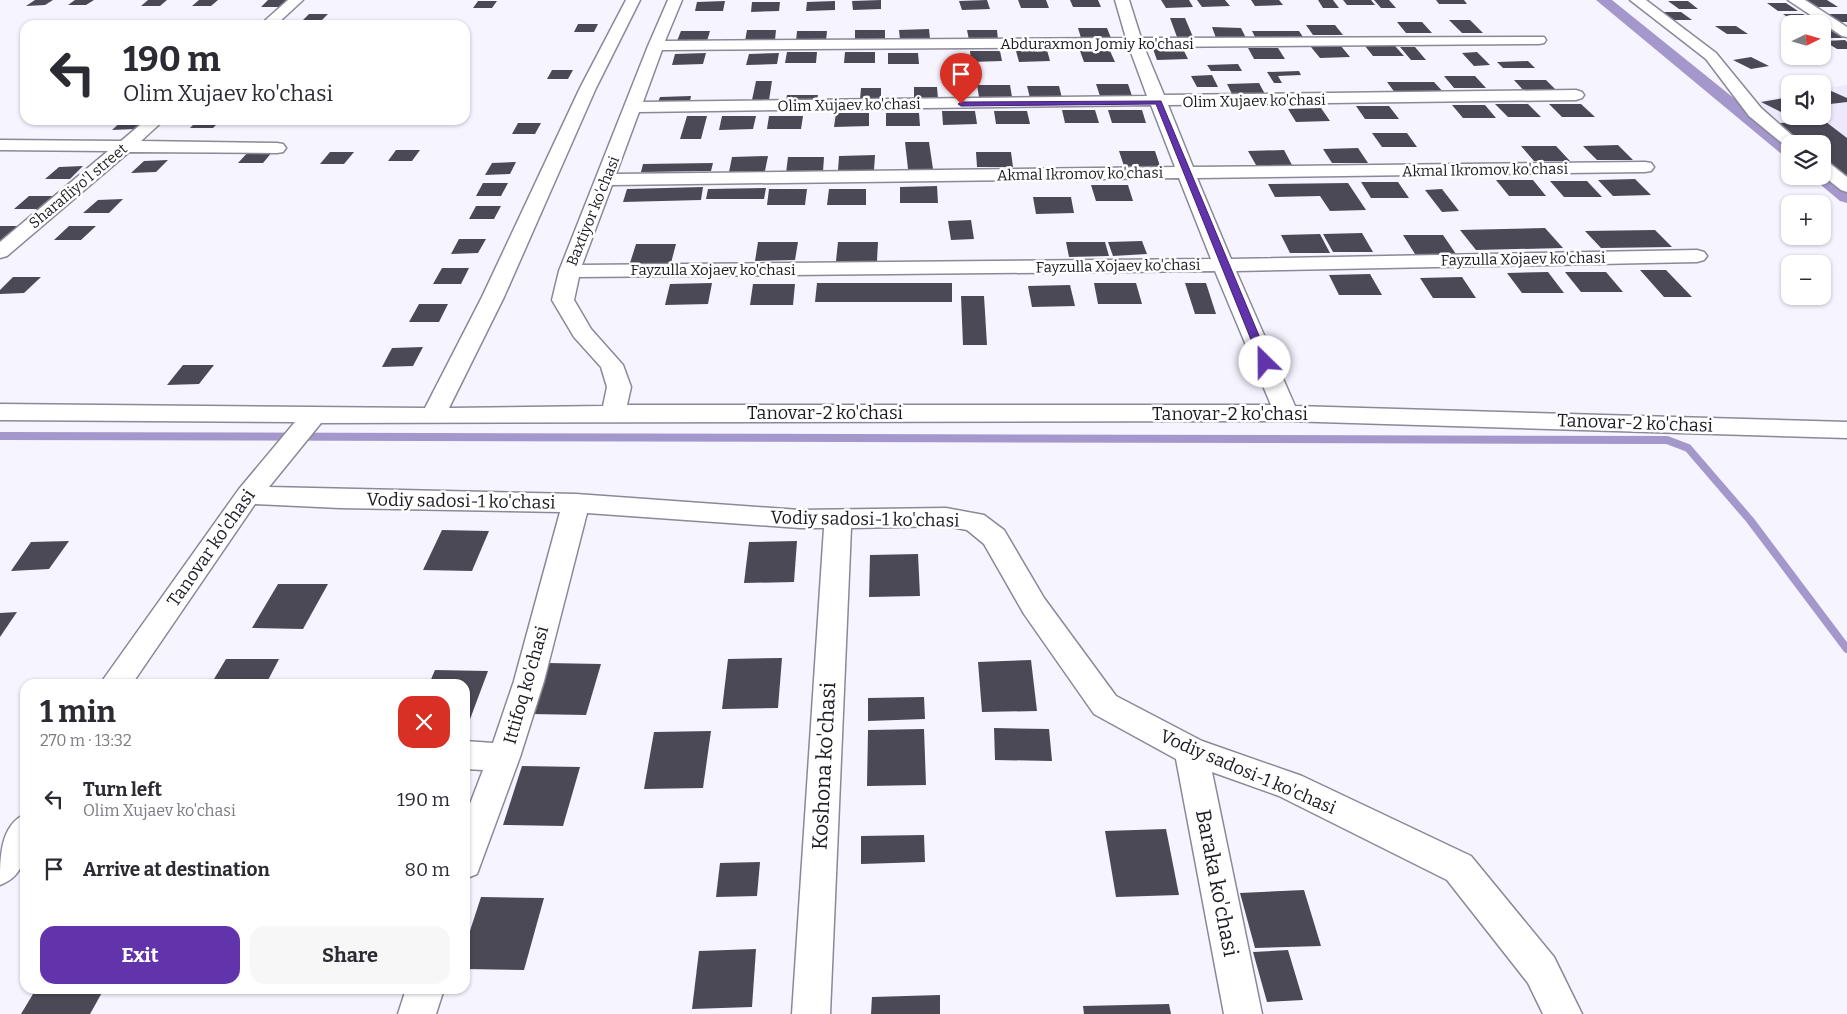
<!DOCTYPE html>
<html lang="en">
<head>
<meta charset="utf-8">
<style>
  body { margin:0; font-family:Bitter,serif; background:#f7f7f7; color:#2b2b33; height:100vh; display:flex; flex-direction:column; font-size:19px; white-space:nowrap }
  * { box-sizing:border-box; margin:0 }
  p { font-size:16px; color:#7c7c81 }
  .icon { flex:none; width:28px; height:28px; fill:none; stroke:currentColor; stroke-width:2; stroke-linecap:round; stroke-linejoin:round }
  .map { position:relative; flex:1; overflow:hidden }
  .details { position:absolute; left:20px; top:679px; width:450px; height:315px; display:flex; flex-direction:column; background:#fff; border-radius:15px; box-shadow:0 1px 4px #0004 }
  .details>* { flex:none }
  .hud { position:absolute; left:20px; top:20px; width:450px; height:105px; border-radius:15px; box-shadow:0 1px 4px #0004; background:#fff; color:#2b2b33; overflow:hidden }
  .needle { width:32px; rotate:85deg }
  .tools { position:absolute; left:1781px; top:15px; display:grid; gap:10px }
  .tools a { display:grid; place-items:center; width:50px; height:50px; border-radius:10px; background:#fff; box-shadow:0 1px 4px #0004; font-size:25px }
  .pin { position:absolute; display:grid; place-items:center; width:42px; height:42px; color:#fff; margin:-51px -21px; border-radius:50% 50% 50% 0; rotate:-45deg; box-shadow:0 0 5px #0007 }
  .pin .icon { rotate:45deg }
  .me { position:absolute; width:55px; margin:-28px; rotate:337deg; stroke-linejoin:round; filter:drop-shadow(0 0 4px #0008) }
  .turn { display:flex; align-items:center; gap:18px; height:105px; padding:0 20px; font-size:22px }
  .turn .icon { width:65px; height:65px; stroke-width:2.5 }
  .turn b { display:block; font-size:35px; line-height:42px }
  .round { display:grid; place-items:center; flex:none; width:52px; height:52px; border-radius:15px; background:#f7f7f7 }
  .headline { display:flex; align-items:center; justify-content:space-between; height:85px; padding:0 20px }
  h1 { font-size:30px; font-weight:700; line-height:38px }
  .action { display:flex; gap:10px; margin-top:auto; padding:10px 20px }
  .action a { flex:1; height:58px; border-radius:15px; background:#6134ac; color:#fff; font-size:20px; font-weight:700; line-height:58px; text-align:center }
  .action a+a { background:#f7f7f7; color:#2b2b33 }
  ul { padding:0; list-style:none }
  li { display:flex; align-items:center; gap:15px; height:70px; padding:0 20px }
  li div { flex:1 }
  li b { display:block; font-size:19px }
  li em { font-style:normal }
  .map>svg:first-child { display:block }
  .built { fill:#ede8fc }
  .lines { fill:none; stroke-linecap:round; stroke-linejoin:round }
  .stream { stroke:#a497cc; stroke-width:8 }
  .canal { fill:#a497cc; fill-rule:evenodd }
  .building { fill:#4c4957 }
  .street-casing { stroke:#8b8897; stroke-width:3 }
  .street { fill:#fff; fill-rule:evenodd }
  .route { fill:#6134ac; stroke:#3f2270 }
  .labels { text-anchor:middle; stroke-width:5; stroke-linejoin:round; paint-order:stroke }
  .far-street-label { font-size:15px; fill:#1c1b21; stroke:#fff }
  .street-label { font-size:18px; fill:#1c1b21; stroke:#fff }
  .near-street-label { font-size:21px; fill:#1c1b21; stroke:#fff }
</style>
</head>
<body>
<div class="map">
<svg width="1847" height="1014" viewBox="0 0 1847 1014">
  <rect width="100%" height="100%" fill="#f6f4ff"/>
  <polygon class="built" points="1847,85 1847,179 1823,160 1822,144 1801,144 1766,117 1759,101 1790,95 1790,116 1822,116 1823,89"/>
  <g class="lines">
    <polyline class="stream" points="0,436 1667,440 1688,448 1750,520 1847,649"/>
    <g class="canal">
      <polygon points="1596,0 1612,0 1791,144 1790,157 1784,156"/>
      <polygon points="1822,171 1827,172 1847,188 1847,203 1840,201 1815,180 1812,176 1822,176"/>
    </g>
  </g>
  <g class="building">
    <polygon points="35,0 53,0 45,5 26,6"/>
    <polygon points="75,0 94,0 86,5 68,5"/>
    <polygon points="148,0 167,0 160,6 141,6"/>
    <polygon points="199,0 218,0 211,6 192,6"/>
    <polygon points="268,0 287,0 280,7 261,7"/>
    <polygon points="881,0 881,9 853,10 852,1"/>
    <polygon points="987,0 990,9 962,10 959,1"/>
    <polygon points="1018,0 1046,0 1049,8 1021,8"/>
    <polygon points="1070,0 1098,0 1101,7 1073,7"/>
    <polygon points="1161,0 1189,0 1193,7 1166,8"/>
    <polygon points="1197,0 1225,0 1230,6 1202,7"/>
    <polygon points="1251,0 1279,0 1283,5 1255,6"/>
    <polygon points="1318,0 1333,0 1339,8 1323,8"/>
    <polygon points="1343,0 1371,0 1375,5 1347,5"/>
    <polygon points="1374,0 1389,0 1396,8 1381,8"/>
    <polygon points="1436,0 1464,0 1467,4 1439,4"/>
    <polygon points="1807,0 1827,0 1838,7 1818,7"/>
    <polygon points="478,1 497,1 492,8 473,8"/>
    <polygon points="725,1 723,11 695,11 697,2"/>
    <polygon points="835,1 835,10 806,11 807,2"/>
    <polygon points="1668,1 1688,1 1698,9 1679,9"/>
    <polygon points="752,2 780,2 779,11 751,12"/>
    <polygon points="1767,3 1786,3 1798,11 1778,11"/>
    <polygon points="1661,12 1681,12 1692,20 1671,20"/>
    <polygon points="309,14 328,14 320,22 301,22"/>
    <polygon points="1783,14 1803,14 1815,22 1795,22"/>
    <polygon points="1827,14 1847,14 1847,22 1839,22"/>
    <polygon points="1170,18 1185,18 1193,37 1177,37"/>
    <polygon points="1449,20 1470,20 1483,33 1462,33"/>
    <polygon points="1397,22 1422,22 1432,33 1406,33"/>
    <polygon points="578,24 598,24 594,32 574,32"/>
    <polygon points="1306,25 1335,25 1343,35 1313,35"/>
    <polygon points="1715,26 1736,26 1748,34 1727,34"/>
    <polygon points="1212,27 1241,28 1246,38 1216,38"/>
    <polygon points="1078,28 1107,28 1111,38 1081,38"/>
    <polygon points="929,29 930,39 900,40 899,30"/>
    <polygon points="747,30 776,30 775,40 745,41"/>
    <rect x="855" y="30" width="30" height="10"/>
    <polygon points="967,30 997,30 998,40 969,40"/>
    <polygon points="1822,30 1830,30 1843,38 1822,38"/>
    <polygon points="681,31 710,31 707,41 677,41"/>
    <polygon points="797,31 827,31 826,41 796,41"/>
    <polygon points="1252,31 1299,31 1303,37 1255,37"/>
    <polygon points="1845,40 1847,42 1847,49 1837,49 1824,41"/>
    <polygon points="1341,46 1350,57 1320,58 1311,47"/>
    <polygon points="1365,46 1395,46 1404,56 1373,56"/>
    <polygon points="1400,47 1415,47 1426,60 1411,60"/>
    <polygon points="1248,48 1278,48 1285,59 1254,59"/>
    <polygon points="1153,49 1183,49 1188,59 1157,60"/>
    <polygon points="1047,50 1050,61 1019,62 1016,51"/>
    <polygon points="970,51 1000,51 1002,61 971,62"/>
    <polygon points="1080,51 1110,51 1115,62 1084,62"/>
    <polygon points="787,52 817,52 816,63 785,63"/>
    <polygon points="845,52 875,52 875,63 844,63"/>
    <polygon points="1477,52 1490,65 1474,66 1462,53"/>
    <polygon points="706,53 703,64 672,65 675,54"/>
    <polygon points="779,53 777,64 746,65 749,54"/>
    <polygon points="888,53 918,53 919,64 888,64"/>
    <polygon points="1751,57 1769,66 1751,69 1733,60"/>
    <polygon points="1528,61 1535,68 1503,68 1497,62"/>
    <polygon points="1238,64 1242,71 1211,71 1207,65"/>
    <polygon points="552,70 573,70 568,79 547,79"/>
    <polygon points="1299,71 1301,75 1278,76 1282,83 1274,83 1267,72"/>
    <polygon points="1212,75 1218,87 1197,87 1191,76"/>
    <polygon points="1444,76 1475,76 1486,88 1454,88"/>
    <polygon points="1514,80 1546,80 1558,92 1525,92"/>
    <polygon points="756,81 772,81 769,100 752,100"/>
    <polygon points="1387,82 1434,82 1445,94 1396,94"/>
    <polygon points="1259,83 1266,96 1233,96 1227,84"/>
    <polygon points="1096,84 1128,84 1132,96 1100,96"/>
    <polygon points="977,85 1010,85 1012,97 979,97"/>
    <polygon points="1027,86 1059,86 1062,98 1030,98"/>
    <polygon points="914,87 937,87 938,99 914,99"/>
    <polygon points="861,88 881,88 881,100 860,100"/>
    <polygon points="1829,90 1847,98 1847,102 1822,105 1822,91"/>
    <polygon points="787,95 818,95 817,100 786,100"/>
    <polygon points="691,96 690,101 658,102 660,97"/>
    <polygon points="1790,97 1790,114 1787,115 1761,102"/>
    <polygon points="1495,104 1528,104 1541,117 1508,117"/>
    <polygon points="1549,104 1581,104 1595,117 1562,117"/>
    <polygon points="1452,105 1485,105 1496,118 1463,118"/>
    <polygon points="1356,106 1389,106 1399,119 1365,119"/>
    <polygon points="1321,108 1330,121 1296,122 1288,109"/>
    <polygon points="1062,110 1095,110 1099,123 1065,123"/>
    <polygon points="1108,110 1142,110 1146,123 1112,123"/>
    <polygon points="942,111 975,111 977,124 943,125"/>
    <polygon points="994,111 1027,111 1030,124 996,124"/>
    <polygon points="836,113 869,113 869,126 834,127"/>
    <polygon points="886,113 919,113 920,126 886,126"/>
    <polygon points="687,116 707,116 701,139 680,139"/>
    <polygon points="722,116 756,116 753,129 719,130"/>
    <polygon points="769,116 803,116 801,129 767,129"/>
    <polygon points="123,120 146,120 135,129 112,130"/>
    <polygon points="198,120 221,120 213,128 190,128"/>
    <polygon points="1826,122 1847,138 1847,177 1822,158 1822,144 1804,144 1777,123"/>
    <polygon points="518,123 541,123 535,134 512,134"/>
    <polygon points="1372,133 1407,133 1417,147 1382,147"/>
    <polygon points="905,142 929,142 933,169 908,169"/>
    <polygon points="1618,145 1633,160 1597,160 1583,146"/>
    <polygon points="1521,146 1556,146 1570,161 1534,161"/>
    <polygon points="1358,148 1368,163 1332,163 1323,149"/>
    <polygon points="396,150 420,150 412,161 388,161"/>
    <polygon points="1284,150 1292,165 1256,165 1248,151"/>
    <polygon points="249,151 273,151 263,163 238,163"/>
    <polygon points="1119,151 1155,151 1160,166 1124,166"/>
    <polygon points="330,152 354,152 344,164 320,164"/>
    <polygon points="976,152 1011,152 1013,167 977,167"/>
    <polygon points="875,155 874,170 838,171 839,156"/>
    <polygon points="768,156 765,171 729,172 732,157"/>
    <polygon points="788,157 824,157 823,172 786,173"/>
    <polygon points="168,160 156,172 131,173 144,161"/>
    <polygon points="516,162 510,174 485,175 492,163"/>
    <polygon points="713,163 711,171 641,172 643,164"/>
    <polygon points="83,166 70,179 45,179 59,167"/>
    <polygon points="1635,179 1651,195 1613,196 1598,180"/>
    <polygon points="1496,180 1533,180 1546,196 1509,196"/>
    <polygon points="1550,181 1587,181 1602,197 1564,197"/>
    <polygon points="1361,182 1398,182 1409,198 1371,198"/>
    <polygon points="483,183 508,183 501,196 476,196"/>
    <polygon points="1348,183 1366,210 1330,211 1320,196 1275,197 1268,184"/>
    <polygon points="1091,185 1128,185 1133,201 1096,201"/>
    <polygon points="937,186 938,203 900,203 900,187"/>
    <polygon points="703,187 701,200 623,202 627,189"/>
    <polygon points="766,188 764,199 706,199 708,189"/>
    <polygon points="769,189 807,189 805,205 767,205"/>
    <polygon points="829,189 866,189 866,205 827,205"/>
    <polygon points="1442,189 1459,211 1442,212 1425,190"/>
    <polygon points="29,196 54,196 40,209 14,209"/>
    <polygon points="1033,197 1071,197 1074,213 1036,214"/>
    <polygon points="123,199 109,213 83,213 98,200"/>
    <polygon points="476,206 501,206 494,219 469,219"/>
    <polygon points="971,220 974,239 951,240 948,221"/>
    <polygon points="0,226 20,226 4,240 0,240"/>
    <polygon points="69,226 96,226 81,240 54,240"/>
    <polygon points="1545,228 1563,248 1476,250 1460,230"/>
    <polygon points="1655,230 1672,247 1601,248 1585,231"/>
    <polygon points="1362,233 1373,252 1333,252 1323,234"/>
    <polygon points="1320,234 1330,253 1290,253 1281,235"/>
    <polygon points="1403,235 1443,235 1456,254 1415,254"/>
    <polygon points="459,239 486,239 478,253 451,254"/>
    <polygon points="1142,241 1147,254 1113,256 1108,242"/>
    <polygon points="758,242 798,242 795,260 755,261"/>
    <polygon points="838,242 878,242 877,261 836,261"/>
    <polygon points="1066,242 1105,242 1109,256 1069,257"/>
    <polygon points="636,244 676,244 671,263 630,263"/>
    <polygon points="442,268 469,268 461,284 433,284"/>
    <polygon points="1640,270 1666,270 1692,297 1664,297"/>
    <polygon points="1548,272 1564,293 1522,293 1507,273"/>
    <polygon points="1565,272 1606,272 1623,292 1581,292"/>
    <polygon points="1370,274 1382,295 1339,295 1329,275"/>
    <polygon points="13,277 41,277 24,293 0,294 0,290"/>
    <polygon points="1462,277 1476,298 1433,298 1420,278"/>
    <polygon points="712,283 708,304 665,305 670,284"/>
    <polygon points="817,283 952,283 952,302 815,302"/>
    <polygon points="1094,283 1136,283 1142,304 1098,304"/>
    <polygon points="1185,283 1206,283 1216,314 1195,314"/>
    <polygon points="753,284 795,284 793,305 750,305"/>
    <polygon points="1070,285 1075,306 1032,307 1028,286"/>
    <polygon points="961,296 984,296 987,345 963,345"/>
    <polygon points="419,304 448,304 439,322 409,322"/>
    <polygon points="423,347 413,366 382,367 392,348"/>
    <polygon points="183,365 214,365 199,384 167,385"/>
    <polygon points="442,530 489,531 472,571 423,570"/>
    <polygon points="69,541 49,569 11,571 31,542"/>
    <polygon points="797,541 794,582 744,583 749,542"/>
    <polygon points="918,554 920,596 869,597 870,555"/>
    <polygon points="278,584 328,584 303,629 252,628"/>
    <polygon points="17,612 0,637 0,613"/>
    <polygon points="782,658 778,708 722,709 728,659"/>
    <polygon points="226,659 279,659 266,684 211,684"/>
    <polygon points="1031,660 1037,711 982,712 978,662"/>
    <polygon points="547,663 601,664 586,715 530,714"/>
    <polygon points="435,670 488,671 469,722 465,722 465,684 429,684"/>
    <polygon points="924,697 925,719 868,721 868,698"/>
    <polygon points="994,728 1049,729 1052,761 995,760"/>
    <polygon points="924,729 926,785 867,786 868,730"/>
    <polygon points="711,731 703,788 644,789 654,732"/>
    <polygon points="522,766 580,767 563,826 503,825"/>
    <polygon points="1166,829 1179,895 1116,897 1105,831"/>
    <polygon points="924,835 925,862 861,864 861,836"/>
    <polygon points="760,862 757,896 716,897 720,863"/>
    <polygon points="1304,890 1321,946 1255,948 1240,893"/>
    <polygon points="481,897 544,898 524,970 465,969 465,946"/>
    <polygon points="756,949 752,1007 692,1009 699,951"/>
    <polygon points="1288,950 1303,1000 1267,1002 1253,952"/>
    <polygon points="36,989 104,989 90,1014 21,1014"/>
    <polygon points="940,995 940,1014 871,1014 872,997"/>
    <polygon points="1169,1004 1171,1014 1084,1014 1083,1006"/>
  </g>
  <g class="lines">
    <g class="street-casing">
      <g id="street">
        <polygon points="288,0 303,0 276,25 260,25"/>
        <path d="M 626,0 L 640,0 L 596,88 L 504,297 L 449,408 L 603,406 L 607,387 L 601,367 L 574,337 L 552,300 L 559,271 L 648,46 L 668,0 L 682,0 L 665,41 L 1126,38 L 1115,0 L 1129,0 L 1141,38 L 1544,37 L 1546,40 L 1544,43 L 1539,44 L 1144,47 L 1164,95 L 1576,90 L 1582,92 L 1584,95 L 1582,98 L 1576,100 L 1168,105 L 1193,167 L 1645,162 L 1651,163 L 1654,167 L 1651,171 L 1645,172 L 1197,178 L 1231,259 L 1697,250 L 1704,252 L 1707,256 L 1704,260 L 1697,262 L 1236,271 L 1295,406 L 1847,422 L 1847,438 L 1286,421 L 321,423 L 269,487 L 576,494 L 800,510 L 946,508 L 984,515 L 1004,530 L 1044,598 L 1116,696 L 1202,741 L 1302,776 L 1471,856 L 1554,957 L 1582,1014 L 1543,1014 L 1528,983 L 1447,880 L 1279,796 L 1212,772 L 1262,1014 L 1224,1014 L 1176,759 L 1094,714 L 1024,614 L 984,544 L 967,530 L 946,526 L 851,528 L 830,1014 L 792,1014 L 824,528 L 800,528 L 587,513 L 544,681 L 520,757 L 477,874 L 465,879 L 465,817 L 483,770 L 465,769 L 465,741 L 493,743 L 514,681 L 560,512 L 340,508 L 255,504 L 132,684 L 100,684 L 239,489 L 295,422 L 0,420 L 0,404 L 425,408 L 482,297 L 580,88 ZM 1129,47 L 1147,96 L 643,102 L 662,50 ZM 1151,105 L 1175,167 L 616,174 L 639,112 ZM 1179,178 L 1211,259 L 582,265 L 612,185 ZM 1215,271 L 1271,405 L 627,405 L 631,387 L 623,365 L 591,329 L 574,300 L 579,277 Z"/>
        <polygon points="1630,0 1646,0 1716,53 1761,108 1802,144 1790,144 1790,148 1788,148 1749,116 1706,59"/>
        <polygon points="1788,0 1805,0 1847,27 1847,37 1842,36"/>
        <polygon points="146,120 164,120 141,141 277,143 283,144 286,148 283,152 277,153 129,152 7,256 0,258 0,242 108,151 0,150 0,140 121,141"/>
        <polygon points="1822,161 1828,162 1847,177 1847,192 1841,190 1822,175"/>
        <path d="M 25,814 C 25,842 32,873 0,885 C 0,857 0,826 25,814 Z"/>
        <polygon points="406,989 444,989 436,1014 398,1014"/>
      </g>
    </g>
    <use href="#street" class="street"/>
  </g>
  <polygon class="route" points="1161,101 1270,362 1268,364 1265,365 1260,362 1156,104 961,106 958,104 961,102"/>
  <g class="labels">
    <g class="far-street-label">
      <text x="1097" y="49">Abduraxmon Jomiy ko'chasi</text>
      <text transform="translate(1254 101) rotate(-1)" y="5">Olim Xujaev ko'chasi</text>
      <text transform="translate(849 105) rotate(-1)" y="5">Olim Xujaev ko'chasi</text>
      <text transform="translate(1485 170) rotate(-1)" y="5">Akmal Ikromov ko'chasi</text>
      <text transform="translate(1080 174) rotate(-1)" y="5">Akmal Ikromov ko'chasi</text>
      <text transform="translate(78 186) rotate(-40)" y="5">Sharafliyo'l street</text>
      <text transform="translate(593 211) rotate(-68)" y="5">Baxtiyor ko'chasi</text>
      <text transform="translate(1523 259) rotate(-1)" y="5">Fayzulla Xojaev ko'chasi</text>
      <text transform="translate(1118 266) rotate(-1)" y="5">Fayzulla Xojaev ko'chasi</text>
      <text x="713" y="275">Fayzulla Xojaev ko'chasi</text>
    </g>
    <g class="street-label">
      <text x="825" y="419">Tanovar-2 ko'chasi</text>
      <text x="1230" y="420">Tanovar-2 ko'chasi</text>
      <text transform="translate(1635 423) rotate(2)" y="6">Tanovar-2 ko'chasi</text>
      <text transform="translate(461 501) rotate(1)" y="6">Vodiy sadosi-1 ko'chasi</text>
      <text transform="translate(865 519) rotate(1)" y="6">Vodiy sadosi-1 ko'chasi</text>
      <text transform="translate(211 548) rotate(-55)" y="6">Tanovar ko'chasi</text>
      <text transform="translate(526 685) rotate(-74)" y="6">Ittifoq ko'chasi</text>
      <text transform="translate(1248 772) rotate(23)" y="6">Vodiy sadosi-1 ko'chasi</text>
    </g>
    <g class="near-street-label">
      <text transform="translate(824 766) rotate(-87)" y="7">Koshona ko'chasi</text>
      <text transform="translate(1217 883) rotate(79)" y="7">Baraka ko'chasi</text>
    </g>
  </g>
</svg>
<div class="tools">
<a><svg class="needle" viewBox="-14 -14 28 28"><path d="M0-13l5 13h-10z" fill="#e53935"/><path d="M0 13l5-13h-10z" fill="#7c7c81"/></svg></a>
<a><svg class="icon" aria-label="sound" viewBox="0 0 24 24"><path d="M4 9h4l5-4v14l-5-4H4zM17 9q2 3 0 6"/></svg></a>
<a><svg class="icon" aria-label="layers" viewBox="0 0 24 24"><path d="M12 4l9 5-9 5-9-5zM3 14l9 5 9-5"/></svg></a>
<a>+</a>
<a>−</a>
</div>
<div class="pin" style="left:961px;top:104px;background:#d93025"><svg class="icon" aria-label="arrive" viewBox="0 0 24 24"><path d="M6 21V4h12l-3 4 3 4H6"/></svg></div>
<svg class="me" style="left:1265px;top:362px" viewBox="-20 -20 40 40"><circle r="19" fill="#fff"/><path d="M0-13L10 11 0 6-10 11z" fill="#6134ac"/></svg>
<div class="hud">
<div class="turn"><svg class="icon" aria-label="left" viewBox="0 0 24 24"><path d="M17 20v-9H6M10 6l-5 5 5 5"/></svg><div><b>190 m</b>Olim Xujaev ko'chasi</div></div>
</div>
<section class="details">
<div class="headline"><div><h1>1 min</h1><p>270 m · 13:32</p></div><a class="round" style="background:#d93025;color:#fff"><svg class="icon" aria-label="close" viewBox="0 0 24 24"><path d="M6 6l12 12M18 6L6 18"/></svg></a></div>
<ul>
<li><svg class="icon" aria-label="left" viewBox="0 0 24 24"><path d="M17 20v-9H6M10 6l-5 5 5 5"/></svg><div><b>Turn left</b><p>Olim Xujaev ko'chasi</p></div><em>190 m</em></li>
<li><svg class="icon" aria-label="arrive" viewBox="0 0 24 24"><path d="M6 21V4h12l-3 4 3 4H6"/></svg><div><b>Arrive at destination</b></div><em>80 m</em></li>
</ul>
<div class="action"><a>Exit</a><a>Share</a></div>
</section>
</div>
</body>
</html>
